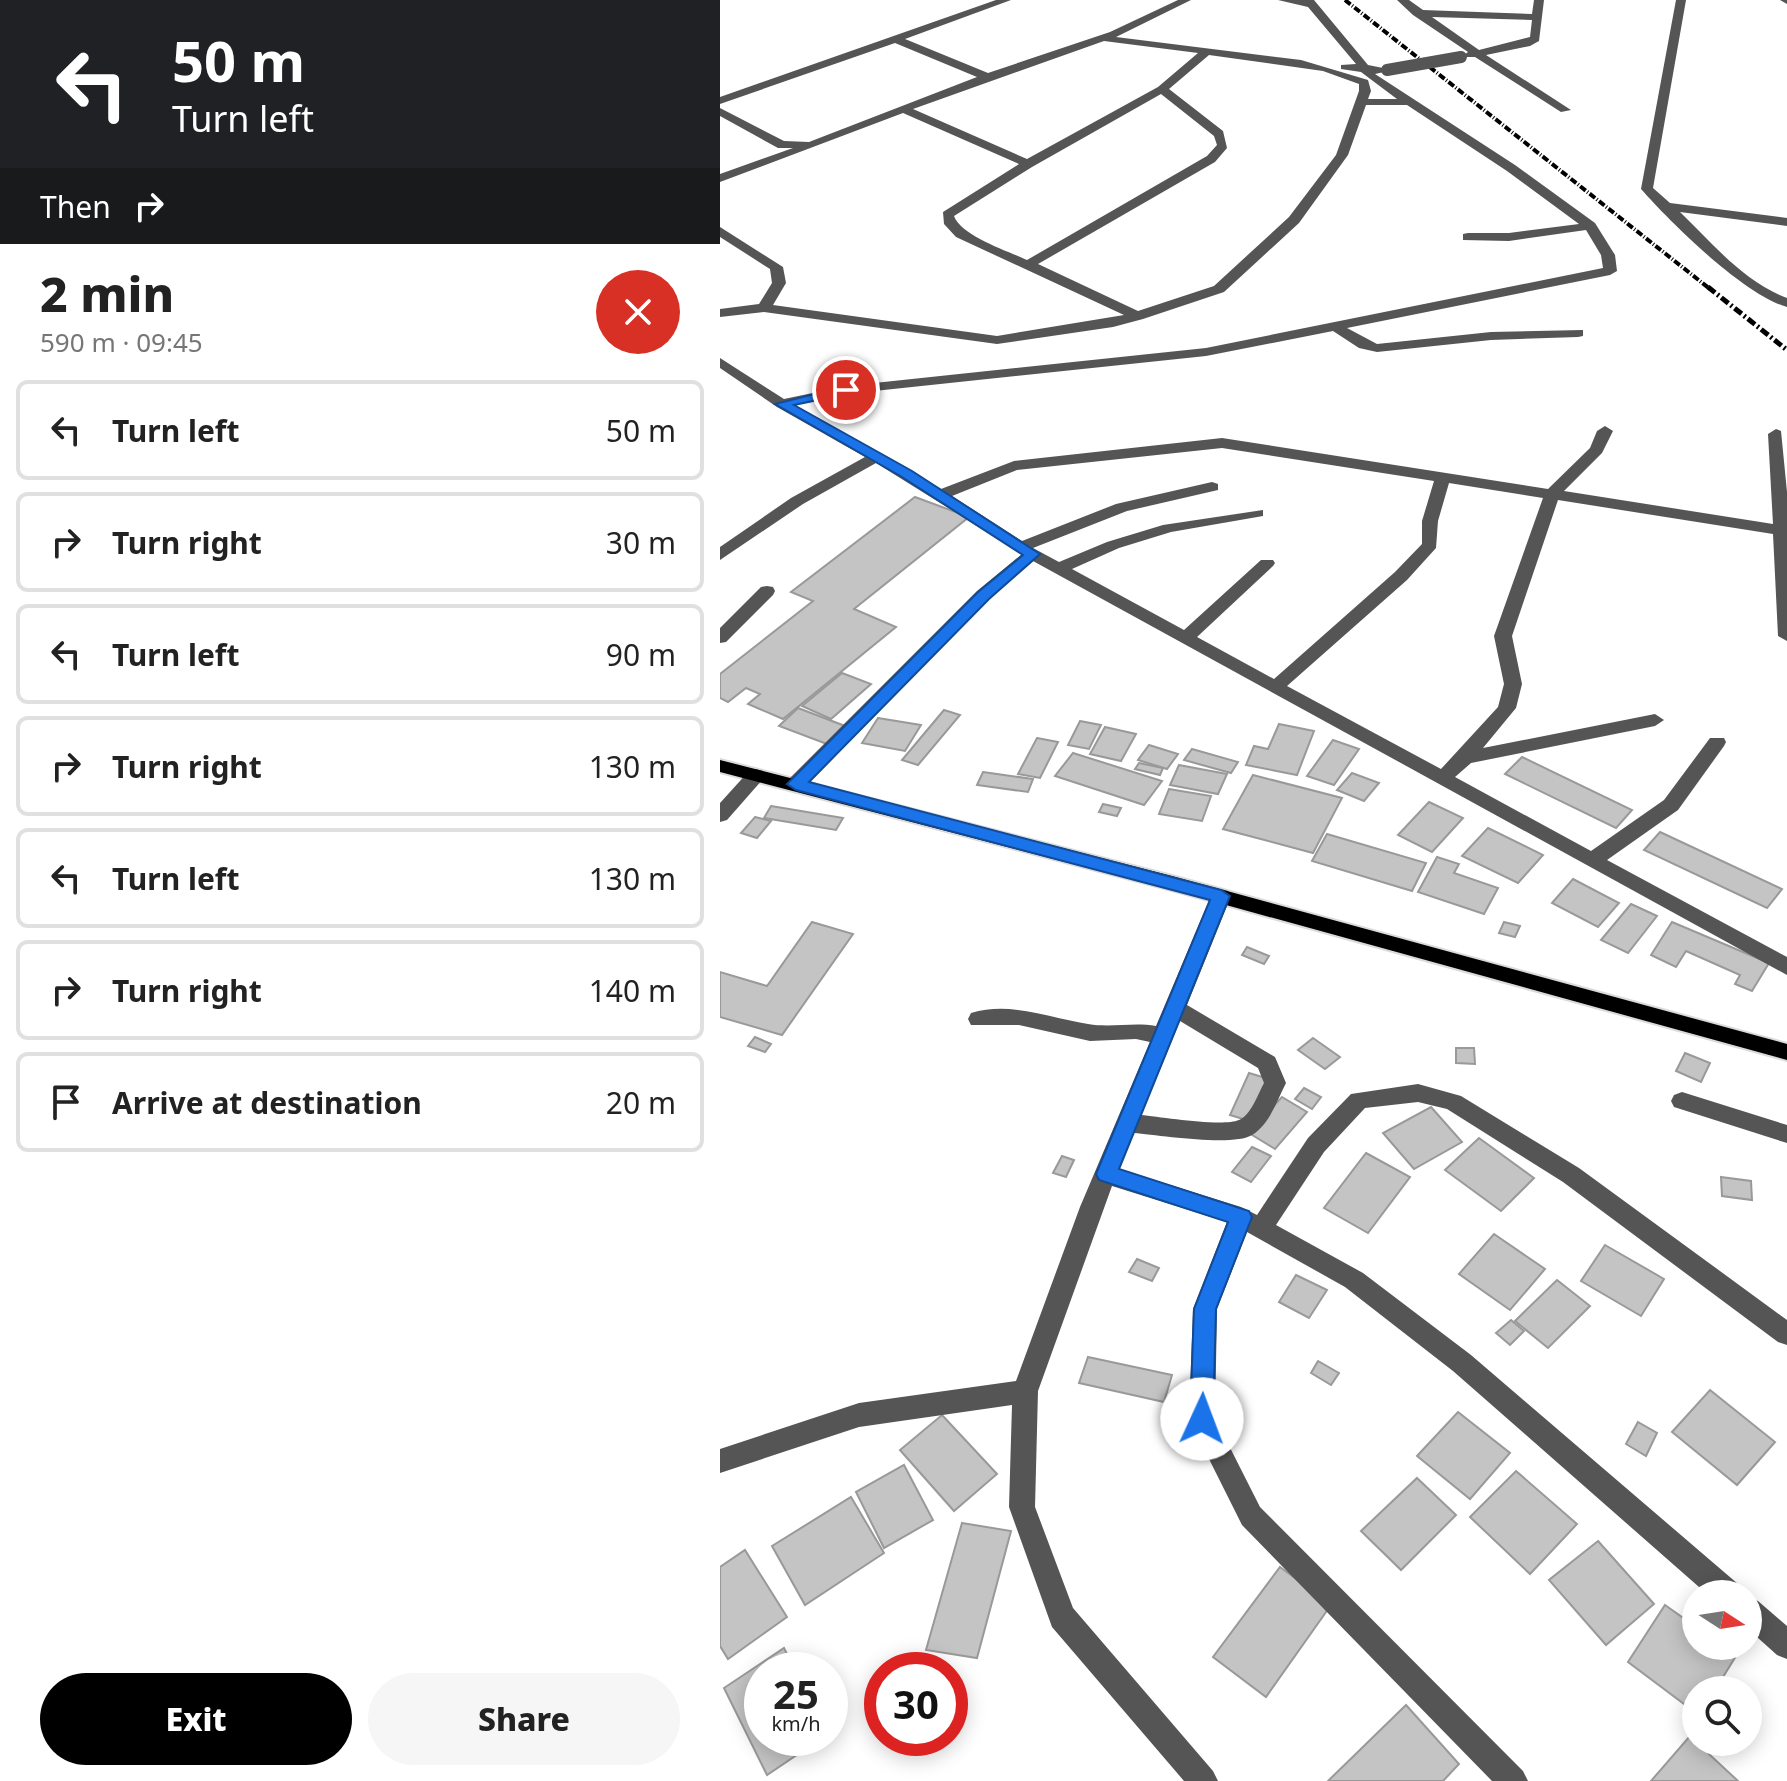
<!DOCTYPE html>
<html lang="en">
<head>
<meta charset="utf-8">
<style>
  body { margin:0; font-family:"Noto Sans",sans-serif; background:#f6f6f6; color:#222; height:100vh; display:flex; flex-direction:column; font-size:30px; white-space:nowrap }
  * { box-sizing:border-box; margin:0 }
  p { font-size:26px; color:#767676 }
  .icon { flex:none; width:44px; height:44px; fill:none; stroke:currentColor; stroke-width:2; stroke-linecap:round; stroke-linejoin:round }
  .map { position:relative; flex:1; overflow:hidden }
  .side { display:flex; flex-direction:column; background:#fff; width:720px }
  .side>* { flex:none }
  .hud { background:#202124; color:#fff; overflow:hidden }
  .needle { width:52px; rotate:102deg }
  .controls { position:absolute; left:962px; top:1580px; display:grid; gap:16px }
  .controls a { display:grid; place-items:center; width:80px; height:80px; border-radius:50%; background:#fff; box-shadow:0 4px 20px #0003; font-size:40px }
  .speed { position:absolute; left:24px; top:1652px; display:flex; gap:16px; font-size:40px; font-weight:700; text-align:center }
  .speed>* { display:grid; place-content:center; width:104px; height:104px; border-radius:50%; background:#fff; box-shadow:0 4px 20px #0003; line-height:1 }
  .speed small { font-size:20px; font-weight:400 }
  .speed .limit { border:12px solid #d22; background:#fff; color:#111 }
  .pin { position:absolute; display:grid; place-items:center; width:68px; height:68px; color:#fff; margin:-34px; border:4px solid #fff; border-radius:50%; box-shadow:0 2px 8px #0007 }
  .me { position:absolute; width:88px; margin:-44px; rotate:2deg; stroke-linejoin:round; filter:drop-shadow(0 0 6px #0008) }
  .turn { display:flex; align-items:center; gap:28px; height:168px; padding:0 40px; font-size:36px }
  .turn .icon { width:104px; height:104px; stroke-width:2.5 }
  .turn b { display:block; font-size:56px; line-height:68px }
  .then { display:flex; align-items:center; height:76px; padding:0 40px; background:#0003; gap:16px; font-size:30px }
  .round { display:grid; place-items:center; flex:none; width:84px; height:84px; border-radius:42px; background:#f6f6f6 }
  .summary { display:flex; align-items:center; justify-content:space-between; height:136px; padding:0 40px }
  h1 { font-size:48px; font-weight:800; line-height:60px }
  .action { display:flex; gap:16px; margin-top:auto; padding:16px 40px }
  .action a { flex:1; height:92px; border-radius:48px; background:#000; color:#fff; font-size:32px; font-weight:800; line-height:92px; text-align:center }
  .action a+a { background:#f6f6f6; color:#222 }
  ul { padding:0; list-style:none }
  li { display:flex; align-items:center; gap:24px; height:100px; margin:0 16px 12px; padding:0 24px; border:4px solid #e0e0e0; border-radius:12px }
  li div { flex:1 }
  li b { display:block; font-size:30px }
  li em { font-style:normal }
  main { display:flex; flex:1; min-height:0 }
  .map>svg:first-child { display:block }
  .building { fill:#c4c4c4; stroke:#999; stroke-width:2 }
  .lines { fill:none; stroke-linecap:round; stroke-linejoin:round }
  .major-casing { stroke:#dbdbdb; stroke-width:4 }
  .minor { fill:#555; fill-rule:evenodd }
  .major { fill:#000; fill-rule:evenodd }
  .rail-far1 { stroke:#000; stroke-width:4; stroke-dasharray:7 2 1 2; stroke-linecap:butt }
  .rail { stroke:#000; stroke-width:5; stroke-dasharray:9 3 2 3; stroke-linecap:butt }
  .minor-bridge { stroke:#555; stroke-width:12 }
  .route { fill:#1a73e8; stroke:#114b97; stroke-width:2 }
</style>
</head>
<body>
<main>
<section class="side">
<div class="hud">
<div class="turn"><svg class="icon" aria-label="left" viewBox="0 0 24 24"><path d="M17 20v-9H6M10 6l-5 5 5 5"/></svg><div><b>50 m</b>Turn left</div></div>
<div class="then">Then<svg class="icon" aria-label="right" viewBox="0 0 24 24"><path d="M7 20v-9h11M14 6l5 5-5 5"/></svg></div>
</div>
<div class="summary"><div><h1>2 min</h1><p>590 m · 09:45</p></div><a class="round" style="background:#d93025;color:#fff"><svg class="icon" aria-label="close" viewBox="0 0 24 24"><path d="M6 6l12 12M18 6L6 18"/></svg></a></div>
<ul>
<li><svg class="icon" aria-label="left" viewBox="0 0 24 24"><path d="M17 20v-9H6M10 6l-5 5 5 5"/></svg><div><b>Turn left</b></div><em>50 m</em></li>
<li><svg class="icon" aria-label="right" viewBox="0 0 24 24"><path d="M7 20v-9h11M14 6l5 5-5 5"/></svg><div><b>Turn right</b></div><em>30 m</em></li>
<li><svg class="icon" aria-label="left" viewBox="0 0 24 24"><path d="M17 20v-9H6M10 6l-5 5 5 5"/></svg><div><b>Turn left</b></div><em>90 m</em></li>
<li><svg class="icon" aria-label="right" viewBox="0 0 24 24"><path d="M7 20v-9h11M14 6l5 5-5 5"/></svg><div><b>Turn right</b></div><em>130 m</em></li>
<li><svg class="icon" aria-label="left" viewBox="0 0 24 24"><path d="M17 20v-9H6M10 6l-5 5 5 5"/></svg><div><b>Turn left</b></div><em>130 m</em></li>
<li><svg class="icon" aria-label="right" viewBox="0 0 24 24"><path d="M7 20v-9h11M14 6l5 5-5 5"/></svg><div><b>Turn right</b></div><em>140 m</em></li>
<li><svg class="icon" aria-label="arrive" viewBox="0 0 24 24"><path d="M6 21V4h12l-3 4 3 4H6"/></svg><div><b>Arrive at destination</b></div><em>20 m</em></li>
</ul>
<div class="action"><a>Exit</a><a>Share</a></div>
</section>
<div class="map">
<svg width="1067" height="1781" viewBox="0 0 1067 1781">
  <rect width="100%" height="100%" fill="#fff"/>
  <g class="building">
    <polygon points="195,497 249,517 134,609 176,627 63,719 28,704 40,694 26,688 8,702 0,698 0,674 93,601 71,592"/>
    <polygon points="122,673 151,684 111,719 82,706"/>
    <polygon points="78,708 125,726 107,744 59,726"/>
    <polygon points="224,710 240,715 198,765 182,760"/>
    <polygon points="158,718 201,725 185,751 142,743"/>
    <polygon points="360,721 381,725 369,749 348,745"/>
    <polygon points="559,724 594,731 577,775 526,765 534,746 548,749"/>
    <polygon points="385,727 416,734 401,761 370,754"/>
    <polygon points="317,738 338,742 320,778 298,774"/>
    <polygon points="613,740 639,749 614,785 587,776"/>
    <polygon points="429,745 458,754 447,769 418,760"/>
    <polygon points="472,749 518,762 511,773 464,760"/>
    <polygon points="353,753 442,781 424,805 335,776"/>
    <polygon points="802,757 912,810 896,828 785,774"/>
    <polygon points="419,763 443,768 440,775 415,769"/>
    <polygon points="459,765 507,774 498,794 450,785"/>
    <polygon points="263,772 313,779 308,792 257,785"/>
    <polygon points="632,773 659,783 644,801 617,790"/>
    <polygon points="533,775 622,798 593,853 503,829"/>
    <polygon points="449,789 491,796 482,821 439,814"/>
    <polygon points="709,802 743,818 712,852 678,835"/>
    <polygon points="383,804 401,808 397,816 379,812"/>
    <polygon points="51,806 123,818 116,830 44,818"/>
    <polygon points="35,817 51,821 37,838 21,833"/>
    <polygon points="768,828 823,855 798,883 742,856"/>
    <polygon points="940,832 1062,889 1047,908 924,850"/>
    <polygon points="607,834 706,863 692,891 592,861"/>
    <polygon points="717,857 739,864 734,873 778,888 764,914 698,892"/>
    <polygon points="853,879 899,903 878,927 832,903"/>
    <polygon points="911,904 937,916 908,953 881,940"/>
    <polygon points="92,922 133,934 62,1035 0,1017 0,972 47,986"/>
    <polygon points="784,922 800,926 795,937 779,933"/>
    <polygon points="952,922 1049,963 1032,991 1015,984 1020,975 966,951 956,967 931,955"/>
    <polygon points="527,947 549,956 544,964 522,955"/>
    <polygon points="35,1037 51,1044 45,1052 28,1046"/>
    <polygon points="593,1038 620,1057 605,1069 578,1050"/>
    <polygon points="736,1048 754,1048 755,1064 736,1063"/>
    <polygon points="965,1053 990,1063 981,1082 956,1071"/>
    <polygon points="529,1073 549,1079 530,1121 510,1115"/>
    <polygon points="584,1088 601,1097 592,1109 575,1099"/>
    <polygon points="562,1097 587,1112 555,1149 529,1133"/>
    <polygon points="711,1107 742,1142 694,1169 663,1133"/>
    <polygon points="759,1138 814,1178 781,1211 725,1170"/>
    <polygon points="532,1147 551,1156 531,1182 512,1172"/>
    <polygon points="646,1153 690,1177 648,1233 604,1208"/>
    <polygon points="342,1156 354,1160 346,1177 333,1173"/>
    <polygon points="1001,1177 1031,1181 1032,1200 1002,1196"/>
    <polygon points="774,1234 825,1269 790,1310 739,1274"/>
    <polygon points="885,1245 944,1279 921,1316 861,1281"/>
    <polygon points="417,1259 439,1268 432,1281 409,1272"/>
    <polygon points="576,1275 607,1290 589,1318 559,1302"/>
    <polygon points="837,1280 870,1306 828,1348 795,1321"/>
    <polygon points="791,1320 804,1331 790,1345 776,1333"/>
    <polygon points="368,1357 452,1375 444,1402 359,1383"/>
    <polygon points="598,1361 619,1373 611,1385 591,1373"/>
    <polygon points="990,1390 1055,1442 1017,1485 952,1432"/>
    <polygon points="738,1412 790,1453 750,1499 697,1456"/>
    <polygon points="222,1415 277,1474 234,1511 180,1450"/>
    <polygon points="918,1422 937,1433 926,1456 906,1444"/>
    <polygon points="184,1465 213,1520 164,1548 136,1492"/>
    <polygon points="796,1471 857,1524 810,1574 750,1517"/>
    <polygon points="697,1478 736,1515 681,1570 641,1531"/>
    <polygon points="131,1497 164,1553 85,1605 52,1546"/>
    <polygon points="242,1523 291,1531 257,1658 206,1650"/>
    <polygon points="878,1541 934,1604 886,1645 829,1580"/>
    <polygon points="25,1550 67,1617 8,1659 0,1646 0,1567"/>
    <polygon points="560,1567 611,1605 546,1697 493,1657"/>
    <polygon points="945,1605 976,1627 976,1646 1002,1646 1016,1656 995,1690 976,1690 976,1713 908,1662"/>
    <polygon points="64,1648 75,1670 42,1670 42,1738 102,1738 47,1775 4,1688"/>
    <polygon points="686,1705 739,1764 723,1781 608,1781"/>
    <polygon points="970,1736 976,1742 1018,1781 931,1781"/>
  </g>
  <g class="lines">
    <g class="major-casing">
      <polygon id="major" points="0,760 452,876 1067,1044 1067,1060 452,890 0,772"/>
    </g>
    <g class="minor">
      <path d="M 276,0 L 291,0 L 185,39 L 268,73 L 390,32 L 458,0 L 471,0 L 396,37 L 581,60 L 648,80 L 651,91 L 648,99 L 677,99 L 641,72 L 621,69 L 621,65 L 636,64 L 588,7 L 558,0 L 594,0 L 648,65 L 673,70 L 655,74 L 795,165 L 875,223 L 895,255 L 897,271 L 890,275 L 627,328 L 657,344 L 771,332 L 863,330 L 863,336 L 858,337 L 771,340 L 657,352 L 639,348 L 613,331 L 486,356 L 126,394 L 75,405 L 221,489 L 294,461 L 502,438 L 828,489 L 870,448 L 877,431 L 885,426 L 893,431 L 882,453 L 844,491 L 1053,524 L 1048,434 L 1056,429 L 1061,431 L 1067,492 L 1067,641 L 1058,636 L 1053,534 L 838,500 L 792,636 L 802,684 L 796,708 L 763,748 L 935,714 L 944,720 L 935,726 L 751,763 L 735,777 L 871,851 L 944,800 L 990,738 L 1004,738 L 1006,742 L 1004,746 L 958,810 L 887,860 L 1067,957 L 1067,975 L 313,561 L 269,599 L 83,789 L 69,789 L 67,784 L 69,779 L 257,591 L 302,554 L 156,463 L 83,504 L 0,560 L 0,547 L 71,498 L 145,457 L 57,407 L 0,368 L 0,358 L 64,399 L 126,386 L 486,348 L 883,268 L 881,255 L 866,230 L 789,241 L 743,240 L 743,234 L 748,233 L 789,233 L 859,224 L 787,171 L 687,105 L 646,105 L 628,155 L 579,223 L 504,292 L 423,319 L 393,327 L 277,344 L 44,312 L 0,317 L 0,309 L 39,304 L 52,283 L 50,269 L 0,237 L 0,227 L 63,267 L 66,283 L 53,305 L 277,336 L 404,315 L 236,237 L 224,224 L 223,212 L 299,164 L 183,113 L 0,182 L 0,174 L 73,148 L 58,148 L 0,116 L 0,108 L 64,141 L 89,142 L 257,77 L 175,43 L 0,104 L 0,97 ZM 384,41 L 478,53 L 438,87 L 307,159 L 193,109 ZM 489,55 L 603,71 L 639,84 L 639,91 L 616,155 L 569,217 L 494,286 L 418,311 L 318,264 L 495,162 L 507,148 L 503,131 L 449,89 ZM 441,94 L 494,136 L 497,145 L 487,156 L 307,260 C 288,251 241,236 234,216 L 312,167 ZM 502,448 L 714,481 L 702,521 L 702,544 L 675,572 L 554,679 L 477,637 L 553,566 L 555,563 L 553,560 L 541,560 L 464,630 L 352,569 L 399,548 L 451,532 L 543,516 L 543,510 L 443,525 L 387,542 L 339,562 L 313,548 L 407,511 L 498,490 L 498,484 L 492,482 L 396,504 L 302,541 L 232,496 L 297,470 ZM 729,483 L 823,498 L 774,636 L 784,684 L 778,707 L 721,769 L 567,686 L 687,580 L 716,548 L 718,521 Z"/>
      <path d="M 677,0 L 689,0 L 703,10 L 812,14 L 814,0 L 824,0 L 819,41 L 810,46 L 766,55 L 851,110 L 841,112 L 755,57 L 745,57 L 744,55 L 748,52 L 693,15 ZM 712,17 L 812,20 L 810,37 L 759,50 Z"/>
      <path d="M 956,0 L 966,0 L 933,188 L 950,203 L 1067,218 L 1067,226 L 960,212 C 992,243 1024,282 1067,298 L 1067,307 C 1024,295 952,224 921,189 Z"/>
      <polygon points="1060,0 1067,0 1067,4"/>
      <polygon points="47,586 53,587 55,591 53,595 6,642 0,643 0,628 41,587"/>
      <polygon points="36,769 43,771 45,775 43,779 7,820 0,822 0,803 29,771"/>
      <path d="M 501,889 L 508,891 L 511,896 L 467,1005 L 555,1057 L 566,1083 C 557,1100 550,1124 532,1135 C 513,1147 439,1135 414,1133 L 399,1169 L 521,1207 L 537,1215 L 588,1138 L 631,1094 L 698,1084 L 741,1096 L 859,1168 L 1067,1320 L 1067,1345 L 1058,1342 L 843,1182 L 727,1109 L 698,1102 L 645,1108 L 604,1152 L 556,1225 L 643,1273 L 751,1355 L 1018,1584 L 1022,1594 L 987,1594 L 733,1371 L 625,1287 L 527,1232 L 497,1309 L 495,1418 L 540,1507 L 803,1771 L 808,1781 L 772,1781 L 522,1525 L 469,1419 L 473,1309 L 507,1222 L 392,1186 L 318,1391 L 315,1507 L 353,1608 L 493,1771 L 498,1781 L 464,1781 L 332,1627 L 289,1507 L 292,1405 L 139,1427 L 0,1473 L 0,1449 L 139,1403 L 296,1381 L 360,1207 L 430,1042 L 416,1039 L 370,1041 L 299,1025 L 251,1025 L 248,1019 L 251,1013 C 291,1001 329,1018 368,1024 C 391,1028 413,1022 436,1026 L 491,896 L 494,891 ZM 460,1021 L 538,1068 L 544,1083 C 538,1094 531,1115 519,1120 C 502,1127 442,1117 421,1115 Z"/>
      <polygon points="962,1092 1067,1125 1067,1143 954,1107 951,1101 954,1095"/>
      <polygon points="1028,1597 1038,1601 1067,1626 1067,1659 1057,1655 1028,1629"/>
    </g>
    <use href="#major" class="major"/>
    <polyline class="rail-far1" points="625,0 990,289"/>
    <polyline class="rail" points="988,287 1067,350"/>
    <polyline class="minor-bridge" points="667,70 741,57"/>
  </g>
  <polygon class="route" points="126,386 133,390 131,393 74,405 192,471 320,554 269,599 89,782 501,890 510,896 399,1169 529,1211 532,1217 496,1309 493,1419 490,1426 482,1429 474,1426 470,1419 474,1309 508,1222 379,1180 376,1174 490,900 76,790 67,784 258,592 303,555 182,477 55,404"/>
</svg>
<div class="controls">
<a><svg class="needle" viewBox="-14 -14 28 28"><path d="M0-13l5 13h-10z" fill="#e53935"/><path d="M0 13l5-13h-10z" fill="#767676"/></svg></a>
<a><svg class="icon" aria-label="search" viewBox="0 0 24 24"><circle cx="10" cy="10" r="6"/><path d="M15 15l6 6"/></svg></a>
</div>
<div class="speed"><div>25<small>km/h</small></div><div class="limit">30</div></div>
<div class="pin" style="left:126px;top:390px;background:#d93025"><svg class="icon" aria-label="arrive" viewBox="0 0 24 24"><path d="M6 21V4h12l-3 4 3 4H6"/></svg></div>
<svg class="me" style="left:482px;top:1419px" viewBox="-20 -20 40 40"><circle r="19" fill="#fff"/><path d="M0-13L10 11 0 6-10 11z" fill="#1a73e8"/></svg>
</div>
</main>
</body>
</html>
